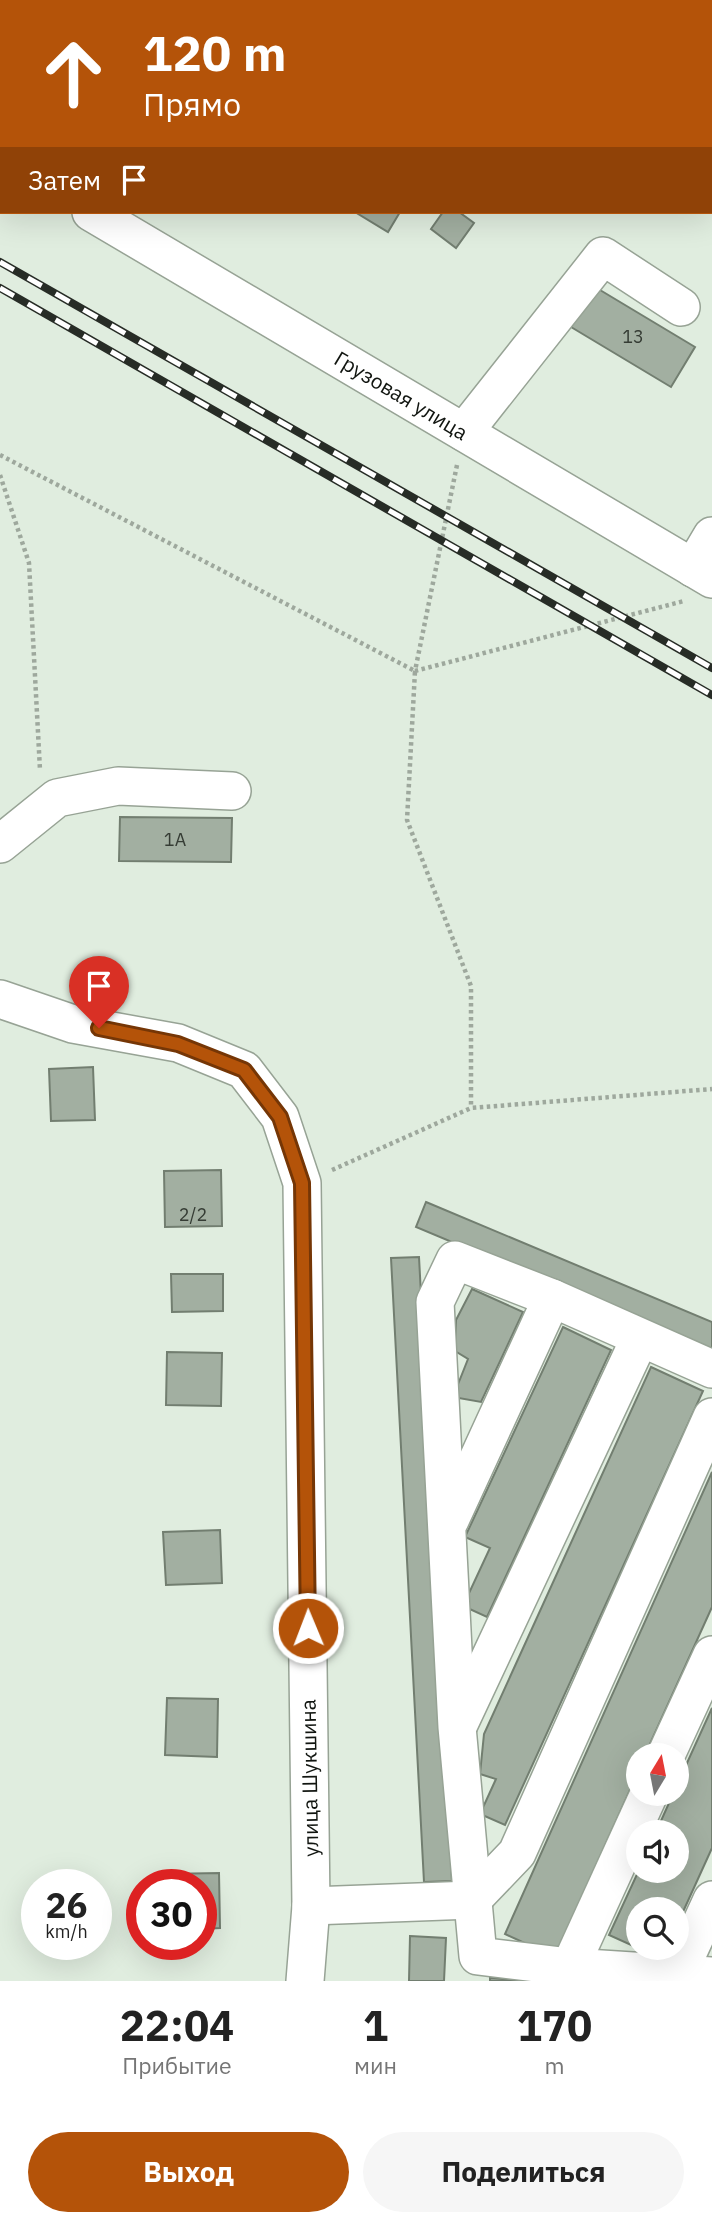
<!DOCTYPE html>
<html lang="ru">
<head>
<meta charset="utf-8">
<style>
  body { margin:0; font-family:"IBM Plex Sans",sans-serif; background:#f6f6f6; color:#222; height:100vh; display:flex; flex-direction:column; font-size:26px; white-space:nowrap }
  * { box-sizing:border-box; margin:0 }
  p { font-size:23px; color:#767676 }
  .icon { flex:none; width:38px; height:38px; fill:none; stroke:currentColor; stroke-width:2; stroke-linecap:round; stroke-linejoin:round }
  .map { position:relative; height:1981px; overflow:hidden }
  .sheet { display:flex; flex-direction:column; background:#fff; flex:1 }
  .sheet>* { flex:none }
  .guide { position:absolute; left:0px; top:0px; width:712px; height:214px; box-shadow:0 7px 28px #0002; background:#b45309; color:#fff; overflow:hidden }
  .needle { width:46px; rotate:10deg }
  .buttons { position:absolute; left:626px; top:1743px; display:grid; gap:14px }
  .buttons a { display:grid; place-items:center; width:63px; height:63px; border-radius:50%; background:#fff; box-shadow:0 7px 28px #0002; font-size:35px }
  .speed { position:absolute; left:21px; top:1869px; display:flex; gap:14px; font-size:35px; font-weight:700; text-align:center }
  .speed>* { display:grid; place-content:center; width:91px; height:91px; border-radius:50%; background:#fff; box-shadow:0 7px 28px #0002; line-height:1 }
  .speed small { font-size:18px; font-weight:400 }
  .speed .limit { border:10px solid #d22; background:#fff; color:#111 }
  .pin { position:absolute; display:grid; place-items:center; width:60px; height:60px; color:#fff; margin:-72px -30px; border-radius:50% 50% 50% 0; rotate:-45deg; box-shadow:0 0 7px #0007 }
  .pin .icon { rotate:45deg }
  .me { position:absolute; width:77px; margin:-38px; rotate:359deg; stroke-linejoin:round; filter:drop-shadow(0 0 5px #0008) }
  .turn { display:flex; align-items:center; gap:24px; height:147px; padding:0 28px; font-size:32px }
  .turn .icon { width:91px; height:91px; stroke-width:2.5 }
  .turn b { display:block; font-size:49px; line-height:60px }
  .then { display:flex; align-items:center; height:66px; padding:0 28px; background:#0003; gap:14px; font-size:26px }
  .eta { display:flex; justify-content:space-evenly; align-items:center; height:119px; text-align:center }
  .eta b { font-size:42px; font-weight:700; line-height:49px }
  .action { display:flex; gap:14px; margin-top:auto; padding:14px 28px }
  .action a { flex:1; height:80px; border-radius:42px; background:#b45309; color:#fff; font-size:28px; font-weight:700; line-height:80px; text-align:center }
  .action a+a { background:#f6f6f6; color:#222 }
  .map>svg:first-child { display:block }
  .building { fill:#a2afa1; stroke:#727e70; stroke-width:2 }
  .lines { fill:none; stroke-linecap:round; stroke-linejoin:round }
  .minor-casing { stroke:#97a395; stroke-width:40 }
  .path { stroke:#9ea89d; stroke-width:4.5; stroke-dasharray:3.5 3.5; stroke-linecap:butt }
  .minor { stroke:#fff; stroke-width:37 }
  .rail-casing { stroke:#272c26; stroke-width:8 }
  .rail { stroke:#fff; stroke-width:5; stroke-dasharray:16; stroke-linecap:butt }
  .route-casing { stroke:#753606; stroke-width:18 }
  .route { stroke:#b45309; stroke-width:12 }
  .labels { text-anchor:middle; stroke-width:7; stroke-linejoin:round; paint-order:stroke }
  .number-label { font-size:18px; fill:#353c34 }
  .street-label { font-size:21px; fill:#111510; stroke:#fff }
</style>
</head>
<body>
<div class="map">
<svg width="712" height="1981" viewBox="0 0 712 1981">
  <rect width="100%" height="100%" fill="#e0eddf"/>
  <g class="building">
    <polygon points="355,212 400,212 388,232"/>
    <polygon points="443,212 459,212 474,223 456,248 431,229"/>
    <polygon points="595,287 695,347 671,387 571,327"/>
    <polygon points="120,817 232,818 231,862 119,861"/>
    <polygon points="93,1067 95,1120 51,1121 49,1069"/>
    <polygon points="221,1170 222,1226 165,1227 164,1171"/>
    <polygon points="426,1202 712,1322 712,1351 416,1227"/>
    <polygon points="419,1257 452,1881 424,1882 391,1258"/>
    <polygon points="171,1274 223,1274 223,1311 172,1312"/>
    <polygon points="472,1289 523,1312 481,1402 453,1397 468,1359 455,1351 456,1320"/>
    <polygon points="563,1327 611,1350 487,1617 463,1606 490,1548 465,1537"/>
    <polygon points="167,1352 222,1353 221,1406 166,1405"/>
    <polygon points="651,1367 703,1391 505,1825 480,1814 496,1779 480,1774 484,1734"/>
    <polygon points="712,1472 712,1607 645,1755 639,1755 639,1770 555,1957 505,1934"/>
    <polygon points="220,1530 222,1583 166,1585 163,1532"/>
    <polygon points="167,1698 218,1699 217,1757 165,1755"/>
    <polygon points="712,1708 712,1848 677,1925 677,1909 639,1909 639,1948 667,1948 662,1959 609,1935 639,1870 677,1871 677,1832 656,1832 673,1794 677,1794 677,1785"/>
    <polygon points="219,1873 220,1928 201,1929 201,1885 164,1885 164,1874"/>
    <polygon points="410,1936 446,1938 444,1981 409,1981"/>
    <polygon points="490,1978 528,1981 490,1981"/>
  </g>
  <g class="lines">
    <g class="minor-casing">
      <g id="minor">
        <polyline points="0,158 2,159"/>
        <polyline points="91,212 712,579"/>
        <polyline points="464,432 603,256 681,307"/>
        <polyline points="693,568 712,536"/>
        <polyline points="0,844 57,798 118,786 232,791"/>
        <polyline points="0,999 73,1024 178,1043 244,1070 280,1117 302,1183 311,1906 305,1981"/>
        <polyline points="712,1369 552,1298 455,1260 435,1302 457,1727 478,1956 570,1967 712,1976"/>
        <polyline points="450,1520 552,1298"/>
        <polyline points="459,1724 640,1338"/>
        <polyline points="666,1755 712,1655"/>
        <polyline points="311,1906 472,1900 517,1853 712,1417"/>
        <polyline points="570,1967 649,1794"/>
        <polyline points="678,1974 712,1900"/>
      </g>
    </g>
    <g class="path">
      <polyline points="0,455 415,671 407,820 471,986 471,1108"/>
      <polyline points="457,465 415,671 684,601"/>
      <polyline points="0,475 29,563 40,770"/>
      <polyline points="332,1170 471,1108 712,1089"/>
    </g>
    <use href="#minor" class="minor"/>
    <g class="rail-casing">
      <g id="rail">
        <polyline points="0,262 712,668"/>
        <polyline points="0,288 712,695"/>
      </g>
    </g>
    <use href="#rail" class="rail"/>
  </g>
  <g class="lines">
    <g class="route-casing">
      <polyline id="route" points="99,1028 178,1044 244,1070 280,1117 302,1183 308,1628"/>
    </g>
    <use href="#route" class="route"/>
  </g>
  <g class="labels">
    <g class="number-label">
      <text x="633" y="343">13</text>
      <text x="175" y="846">1А</text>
      <text x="193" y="1221">2/2</text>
    </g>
    <g class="street-label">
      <text transform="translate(401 396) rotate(31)" y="7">Грузовая улица</text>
      <text transform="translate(310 1778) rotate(-91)" y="7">улица Шукшина</text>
    </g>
  </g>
</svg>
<div class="buttons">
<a><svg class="needle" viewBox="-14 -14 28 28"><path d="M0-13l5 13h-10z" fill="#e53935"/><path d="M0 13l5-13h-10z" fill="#767676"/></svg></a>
<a><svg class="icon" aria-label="sound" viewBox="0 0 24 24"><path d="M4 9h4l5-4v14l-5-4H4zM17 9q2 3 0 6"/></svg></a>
<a><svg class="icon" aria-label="search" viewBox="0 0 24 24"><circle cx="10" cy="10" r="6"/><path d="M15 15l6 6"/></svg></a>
</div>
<div class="speed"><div>26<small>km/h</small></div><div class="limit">30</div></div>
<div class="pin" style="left:99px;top:1028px;background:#d93025"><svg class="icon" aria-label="arrive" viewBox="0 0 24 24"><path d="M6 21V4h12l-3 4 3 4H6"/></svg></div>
<svg class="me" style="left:308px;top:1628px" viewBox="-20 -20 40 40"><circle r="17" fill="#b45309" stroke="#fff" stroke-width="3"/><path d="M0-11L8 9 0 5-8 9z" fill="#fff"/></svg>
<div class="guide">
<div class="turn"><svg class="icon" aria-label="ahead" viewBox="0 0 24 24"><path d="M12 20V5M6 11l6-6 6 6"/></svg><div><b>120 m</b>Прямо</div></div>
<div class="then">Затем<svg class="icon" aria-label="arrive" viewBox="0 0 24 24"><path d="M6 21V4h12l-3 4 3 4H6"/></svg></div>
</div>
</div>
<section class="sheet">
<div class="eta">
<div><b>22:04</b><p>Прибытие</p></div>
<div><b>1</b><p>мин</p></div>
<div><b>170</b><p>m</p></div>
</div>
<div class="action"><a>Выход</a><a>Поделиться</a></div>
</section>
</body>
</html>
